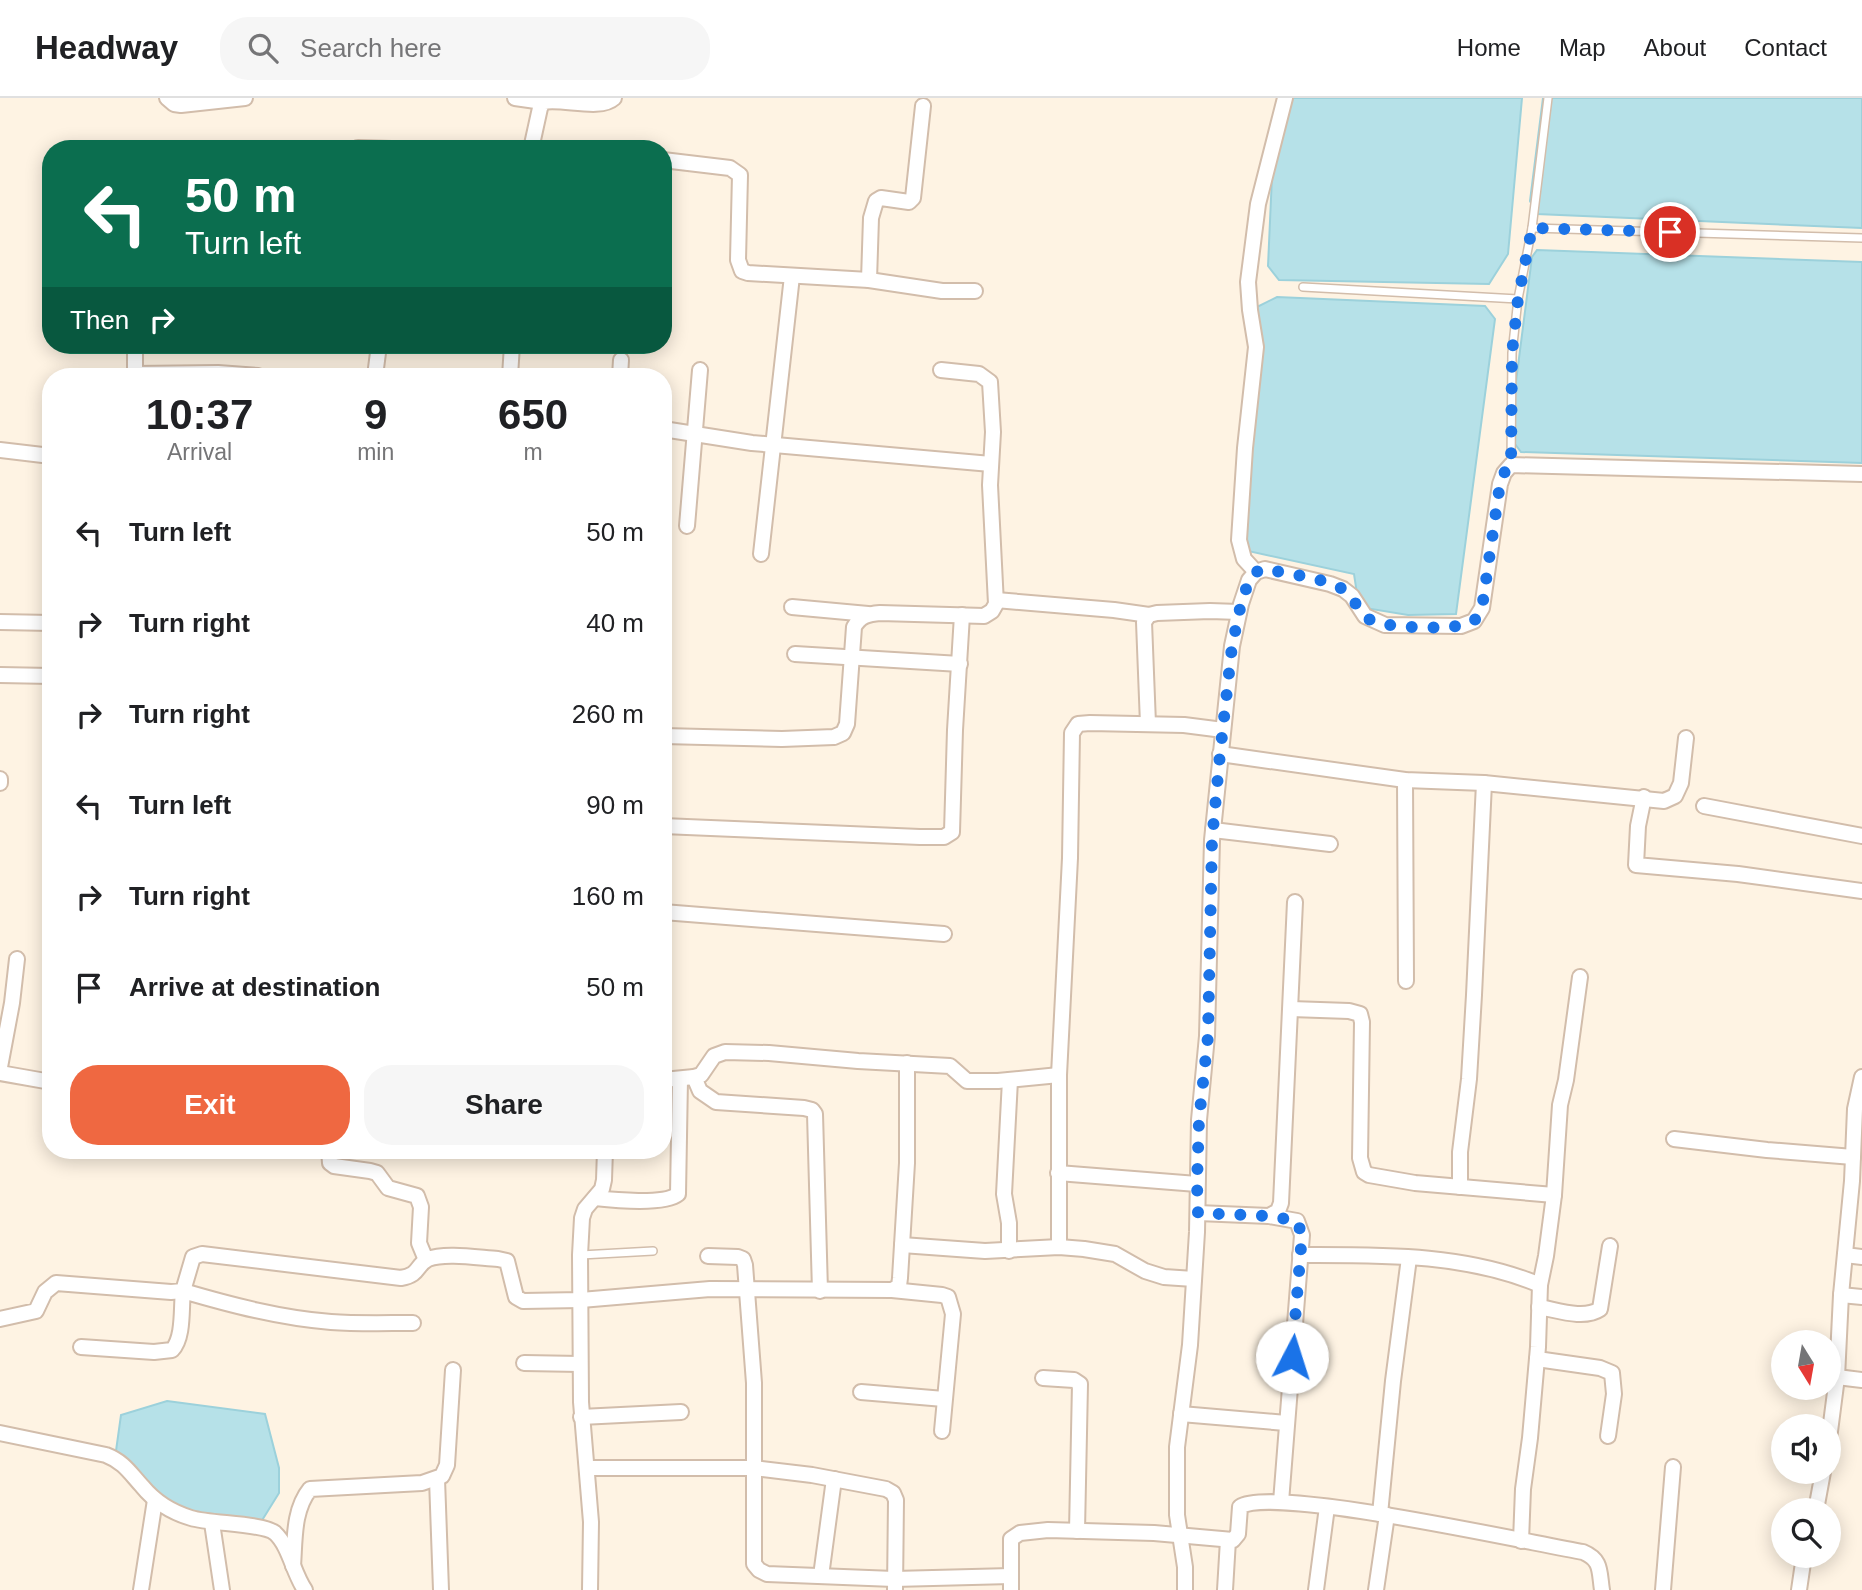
<!DOCTYPE html>
<html lang="en">
<head>
<meta charset="utf-8">
<style>
  body { margin:0; font-family:Arial,sans-serif; background:#f6f6f6; color:#202124; height:100vh; display:flex; flex-direction:column; font-size:26px; white-space:nowrap }
  * { box-sizing:border-box; margin:0 }
  p { font-size:23px; color:#757577 }
  .icon { flex:none; width:38px; height:38px; fill:none; stroke:currentColor; stroke-width:2; stroke-linecap:round; stroke-linejoin:round }
  .map { position:relative; flex:1; overflow:hidden }
  .side { position:absolute; left:42px; top:270px; width:630px; height:791px; display:flex; flex-direction:column; background:#fff; border-radius:28px; box-shadow:0 4px 18px #0003 }
  .side>* { flex:none }
  .guide { position:absolute; left:42px; top:42px; width:630px; height:214px; border-radius:28px; box-shadow:0 4px 18px #0003; background:#0b6e4f; color:#fff; overflow:hidden }
  .needle { width:46px; rotate:169deg }
  .controls { position:absolute; left:1771px; top:1232px; display:grid; gap:14px }
  .controls a { display:grid; place-items:center; width:70px; height:70px; border-radius:50%; background:#fff; box-shadow:0 4px 18px #0003; font-size:35px }
  .pin { position:absolute; display:grid; place-items:center; width:60px; height:60px; color:#fff; margin:-30px; border:4px solid #fff; border-radius:50%; box-shadow:0 2px 7px #0007 }
  .me { position:absolute; width:77px; margin:-38px; rotate:5deg; stroke-linejoin:round; filter:drop-shadow(0 0 5px #0008) }
  .turn { display:flex; align-items:center; gap:24px; height:147px; padding:0 28px; font-size:32px }
  .turn .icon { width:91px; height:91px; stroke-width:2.5 }
  .turn b { display:block; font-size:49px; line-height:60px }
  .then { display:flex; align-items:center; height:66px; padding:0 28px; background:#0003; gap:14px; font-size:26px }
  .eta { display:flex; justify-content:space-evenly; align-items:center; height:119px; text-align:center }
  .eta b { font-size:42px; font-weight:800; line-height:49px }
  .button { display:flex; gap:14px; margin-top:auto; padding:14px 28px }
  .button a { flex:1; height:80px; border-radius:28px; background:#ef6841; color:#fff; font-size:28px; font-weight:800; line-height:80px; text-align:center }
  .button a+a { background:#f6f6f6; color:#202124 }
  ul { padding:0; list-style:none }
  li { display:flex; align-items:center; gap:21px; height:91px; padding:0 28px }
  li div { flex:1 }
  li b { display:block; font-size:26px }
  li em { font-style:normal }
  header { display:flex; align-items:center; gap:42px; box-sizing:border-box; height:98px; padding:0 35px; background:#fff; border-bottom:2px solid #e0e0e0 }
  header strong { font-size:33px }
  nav { display:flex; gap:38px; margin-inline-start:auto; font-size:24px }
  .search { width:490px; height:63px; background:#f6f6f6; display:flex; align-items:center; gap:18px; box-sizing:border-box; padding:0 24px; border-radius:28px; color:#757577; font-size:26px }
  .map>svg:first-child { display:block }
  .water { fill:#b6e1e8; stroke:#9cd1db; stroke-width:2 }
  .lines { fill:none; stroke-linecap:round; stroke-linejoin:round }
  .service-casing { stroke:#d2bdab; stroke-width:10 }
  .minor-casing { stroke:#d2bdab; stroke-width:18 }
  .service { stroke:#fff; stroke-width:7 }
  .minor { stroke:#fff; stroke-width:14 }
  .route { stroke:#1a73e8; stroke-width:12; stroke-dasharray:0 21.6 }
</style>
</head>
<body>
<header>
<strong>Headway</strong>
<div class="search"><svg class="icon" aria-label="search" viewBox="0 0 24 24"><circle cx="10" cy="10" r="6"/><path d="M15 15l6 6"/></svg>Search here</div>
<nav><a>Home</a><a>Map</a><a>About</a><a>Contact</a></nav>
</header>
<div class="map">
<svg width="1862" height="1492" viewBox="0 0 1862 1492">
  <rect width="100%" height="100%" fill="#fef3e3"/>
  <g class="water">
    <polygon points="1279,0 1522,0 1508,156 1489,186 1279,182 1268,168 1273,56"/>
    <polygon points="1543,0 1862,0 1862,130 1537,116 1530,103"/>
    <polygon points="1537,152 1862,164 1862,365 1521,354 1509,338 1532,159"/>
    <polygon points="1277,199 1485,208 1495,221 1456,516 1408,517 1359,509 1354,476 1248,453 1239,427 1237,361 1255,210"/>
    <polygon points="167,1303 265,1316 279,1370 279,1395 261,1424 173,1416 115,1360 121,1317"/>
  </g>
  <g class="lines">
    <g class="service-casing">
      <g id="service">
        <polyline points="1532,130 1862,140"/>
        <polyline points="1303,189 1518,201"/>
        <polyline points="1511,367 1512,255 1518,201 1532,130 1548,0"/>
        <polyline points="581,1157 653,1153"/>
      </g>
    </g>
    <g class="minor-casing">
      <g id="minor">
        <polyline points="167,0 174,6 181,7 245,0"/>
        <polyline points="515,0 543,4 543,0"/>
        <polyline points="358,50 392,51"/>
        <path d="M 531,51 L 540,10 L 543,4 C 563,0 600,13 614,0"/>
        <polyline points="663,62 730,70 740,77 738,162 742,173 748,175 869,182 942,193 975,193"/>
        <polyline points="869,182 871,120 876,103 881,100 909,104 913,100 923,8"/>
        <polyline points="135,276 218,275 258,278"/>
        <polyline points="135,278 135,247"/>
        <polyline points="375,278 379,247"/>
        <polyline points="510,278 512,247"/>
        <polyline points="620,278 621,262"/>
        <polyline points="663,331 752,345 991,366"/>
        <polyline points="0,352 51,358"/>
        <polyline points="687,428 700,272"/>
        <polyline points="761,456 792,178"/>
        <polyline points="1256,474 1244,461 1239,442 1245,350 1256,249 1250,212 1248,184 1258,106 1285,0"/>
        <polyline points="996,502 1114,512 1149,517"/>
        <polyline points="792,509 868,516"/>
        <polyline points="0,524 51,525"/>
        <polyline points="795,556 960,566"/>
        <polyline points="0,577 51,578"/>
        <polyline points="1148,626 1144,524 1149,517 1157,515 1210,513 1239,514"/>
        <path d="M 663,638 L 782,641 L 834,639 L 843,635 L 847,626 L 854,529 C 860,518 868,516 880,515 L 984,518 L 992,513 L 996,506 L 990,387 L 993,334 L 990,284 L 979,276 L 941,272"/>
        <polyline points="1220,656 1405,682 1484,685 1664,703 1675,698 1681,685 1686,640"/>
        <polyline points="0,681 0,685"/>
        <polyline points="1405,682 1406,883"/>
        <polyline points="1644,699 1638,728 1636,767 1738,776 1862,793"/>
        <polyline points="1704,708 1862,738"/>
        <polyline points="663,728 920,739 944,739 952,734 955,632 962,517"/>
        <polyline points="1213,732 1330,746"/>
        <polyline points="663,814 944,836"/>
        <polyline points="1291,911 1349,913 1360,916 1362,924 1360,1060 1364,1074 1369,1077 1415,1085 1554,1097"/>
        <polyline points="0,969 12,905 17,861"/>
        <polyline points="0,975 51,984"/>
        <polyline points="694,979 700,993 716,1004 804,1010 812,1012 815,1016 820,1193"/>
        <polyline points="663,982 694,979 701,977 714,958 725,954 769,955 858,963 950,968 967,983 998,983 1059,977"/>
        <polyline points="1674,1041 1767,1052 1853,1059"/>
        <polyline points="329,1052 330,1065 334,1068 370,1073 377,1075 388,1090 417,1098 421,1109 419,1145 426,1162"/>
        <polyline points="1058,1075 1197,1086"/>
        <polyline points="1460,1089 1460,1054 1469,981 1474,897 1484,685"/>
        <path d="M 595,1100 C 613,1102 665,1107 678,1096 L 680,981"/>
        <polyline points="1198,1115 1269,1118 1278,1113 1281,1105 1295,804"/>
        <polyline points="1269,1118 1297,1123 1302,1137 1281,1404"/>
        <polyline points="902,1147 985,1153 1059,1149 1084,1151 1115,1156 1145,1173 1164,1179 1194,1181"/>
        <polyline points="1059,1149 1059,977 1070,760 1072,635 1078,626 1090,625 1184,627 1223,632"/>
        <polyline points="1009,1153 1009,1125 1004,1096 1010,982"/>
        <path d="M 1300,1157 C 1380,1157 1465,1155 1540,1187"/>
        <polyline points="1845,1157 1862,1159"/>
        <polyline points="708,1158 738,1159 743,1161 745,1167 754,1285 754,1466 759,1472 767,1476 894,1481 1011,1478"/>
        <polyline points="892,1192 942,1197 948,1199 953,1216 942,1333"/>
        <polyline points="1841,1197 1862,1199"/>
        <path d="M 1539,1209 C 1557,1212 1584,1222 1600,1211 L 1610,1148"/>
        <path d="M 0,1221 L 36,1213 L 45,1194 L 56,1185 L 171,1194 L 183,1193 L 193,1159 L 202,1156 L 401,1180 C 420,1177 416,1167 428,1161 C 445,1154 480,1160 498,1161 L 507,1163 L 516,1199 L 523,1203 L 581,1202 L 710,1191 L 892,1192 L 899,1188 L 900,1180 L 907,1065 L 907,965"/>
        <path d="M 81,1249 L 154,1254 L 172,1252 C 184,1240 181,1210 183,1193 C 231,1207 280,1220 331,1224 C 358,1226 386,1225 413,1225"/>
        <polyline points="1537,1261 1600,1270 1612,1275 1614,1296 1608,1338"/>
        <polyline points="524,1265 580,1266"/>
        <polyline points="1837,1279 1862,1282"/>
        <polyline points="1043,1280 1074,1282 1080,1286 1077,1433"/>
        <polyline points="861,1294 944,1301"/>
        <polyline points="1181,1316 1286,1325"/>
        <polyline points="581,1319 681,1314"/>
        <path d="M 0,1335 L 106,1357 C 124,1364 130,1375 142,1388 C 155,1404 171,1414 191,1420 C 210,1426 263,1425 275,1435 C 290,1449 293,1475 305,1492"/>
        <polyline points="1829,1341 1837,1279 1841,1197 1852,1083 1855,1011 1862,979"/>
        <polyline points="587,1370 754,1370 812,1377 886,1391 893,1395 896,1402 895,1492"/>
        <polyline points="437,1381 441,1492"/>
        <polyline points="1816,1412 1823,1374"/>
        <polyline points="1380,1416 1393,1283 1409,1160"/>
        <polyline points="212,1425 222,1492"/>
        <polyline points="1521,1443 1523,1391 1530,1340 1538,1249 1540,1187 1546,1158 1554,1097 1560,1007 1566,982 1580,879"/>
        <path d="M 293,1468 C 295,1442 293,1412 310,1391 L 422,1385 L 442,1378 L 447,1367 L 453,1272"/>
        <polyline points="821,1478 834,1381"/>
        <polyline points="141,1492 155,1402"/>
        <polyline points="590,1492 591,1424 581,1304 580,1157 582,1120 585,1111 602,1091 604,1082 605,1052"/>
        <path d="M 1011,1492 L 1011,1441 L 1020,1435 L 1048,1432 L 1154,1435 L 1233,1442 L 1238,1436 L 1240,1409 C 1271,1387 1530,1445 1583,1454 C 1602,1462 1599,1473 1602,1492"/>
        <polyline points="1185,1492 1185,1469 1177,1417 1177,1349 1190,1247 1197,1134 1199,1022 1207,938 1212,742 1232,548 1241,506 1249,482 1256,474 1265,471 1330,486 1343,491 1352,498 1365,518 1385,527 1461,528 1474,523 1482,510 1500,386 1504,375 1511,367 1862,376"/>
        <polyline points="1225,1492 1228,1442"/>
        <polyline points="1316,1492 1327,1409"/>
        <polyline points="1376,1492 1387,1417"/>
        <polyline points="1663,1492 1673,1369"/>
        <polyline points="1799,1492 1804,1458"/>
      </g>
    </g>
    <use href="#service" class="service"/>
    <use href="#minor" class="minor"/>
  </g>
  <g class="lines">
    <path class="route" d="M 1292,1259 L 1302,1137 L 1297,1123 L 1269,1118 L 1198,1115 L 1197,1086 L 1199,1022 L 1208,938 L 1212,742 L 1220,656 L 1232,548 L 1241,506 L 1249,482 L 1256,474 L 1265,471 C 1289,476 1317,479 1339,489 C 1355,497 1357,515 1372,523 C 1386,530 1462,533 1473,523 C 1477,521 1480,514 1482,510 L 1500,386 L 1504,375 L 1511,367 L 1512,255 L 1518,201 L 1532,130 L 1670,134"/>
  </g>
</svg>
<div class="controls">
<a><svg class="needle" viewBox="-14 -14 28 28"><path d="M0-13l5 13h-10z" fill="#e53935"/><path d="M0 13l5-13h-10z" fill="#757577"/></svg></a>
<a><svg class="icon" aria-label="sound" viewBox="0 0 24 24"><path d="M4 9h4l5-4v14l-5-4H4zM17 9q2 3 0 6"/></svg></a>
<a><svg class="icon" aria-label="search" viewBox="0 0 24 24"><circle cx="10" cy="10" r="6"/><path d="M15 15l6 6"/></svg></a>
</div>
<div class="pin" style="left:1670px;top:134px;background:#d93025"><svg class="icon" aria-label="arrive" viewBox="0 0 24 24"><path d="M6 21V4h12l-3 4 3 4H6"/></svg></div>
<svg class="me" style="left:1292px;top:1259px" viewBox="-20 -20 40 40"><circle r="19" fill="#fff"/><path d="M0-13L10 11 0 6-10 11z" fill="#1a73e8"/></svg>
<div class="guide">
<div class="turn"><svg class="icon" aria-label="left" viewBox="0 0 24 24"><path d="M17 20v-9H6M10 6l-5 5 5 5"/></svg><div><b>50 m</b>Turn left</div></div>
<div class="then">Then<svg class="icon" aria-label="right" viewBox="0 0 24 24"><path d="M7 20v-9h11M14 6l5 5-5 5"/></svg></div>
</div>
<section class="side">
<div class="eta">
<div><b>10:37</b><p>Arrival</p></div>
<div><b>9</b><p>min</p></div>
<div><b>650</b><p>m</p></div>
</div>
<ul>
<li><svg class="icon" aria-label="left" viewBox="0 0 24 24"><path d="M17 20v-9H6M10 6l-5 5 5 5"/></svg><div><b>Turn left</b></div><em>50 m</em></li>
<li><svg class="icon" aria-label="right" viewBox="0 0 24 24"><path d="M7 20v-9h11M14 6l5 5-5 5"/></svg><div><b>Turn right</b></div><em>40 m</em></li>
<li><svg class="icon" aria-label="right" viewBox="0 0 24 24"><path d="M7 20v-9h11M14 6l5 5-5 5"/></svg><div><b>Turn right</b></div><em>260 m</em></li>
<li><svg class="icon" aria-label="left" viewBox="0 0 24 24"><path d="M17 20v-9H6M10 6l-5 5 5 5"/></svg><div><b>Turn left</b></div><em>90 m</em></li>
<li><svg class="icon" aria-label="right" viewBox="0 0 24 24"><path d="M7 20v-9h11M14 6l5 5-5 5"/></svg><div><b>Turn right</b></div><em>160 m</em></li>
<li><svg class="icon" aria-label="arrive" viewBox="0 0 24 24"><path d="M6 21V4h12l-3 4 3 4H6"/></svg><div><b>Arrive at destination</b></div><em>50 m</em></li>
</ul>
<div class="button"><a>Exit</a><a>Share</a></div>
</section>
</div>
</body>
</html>
